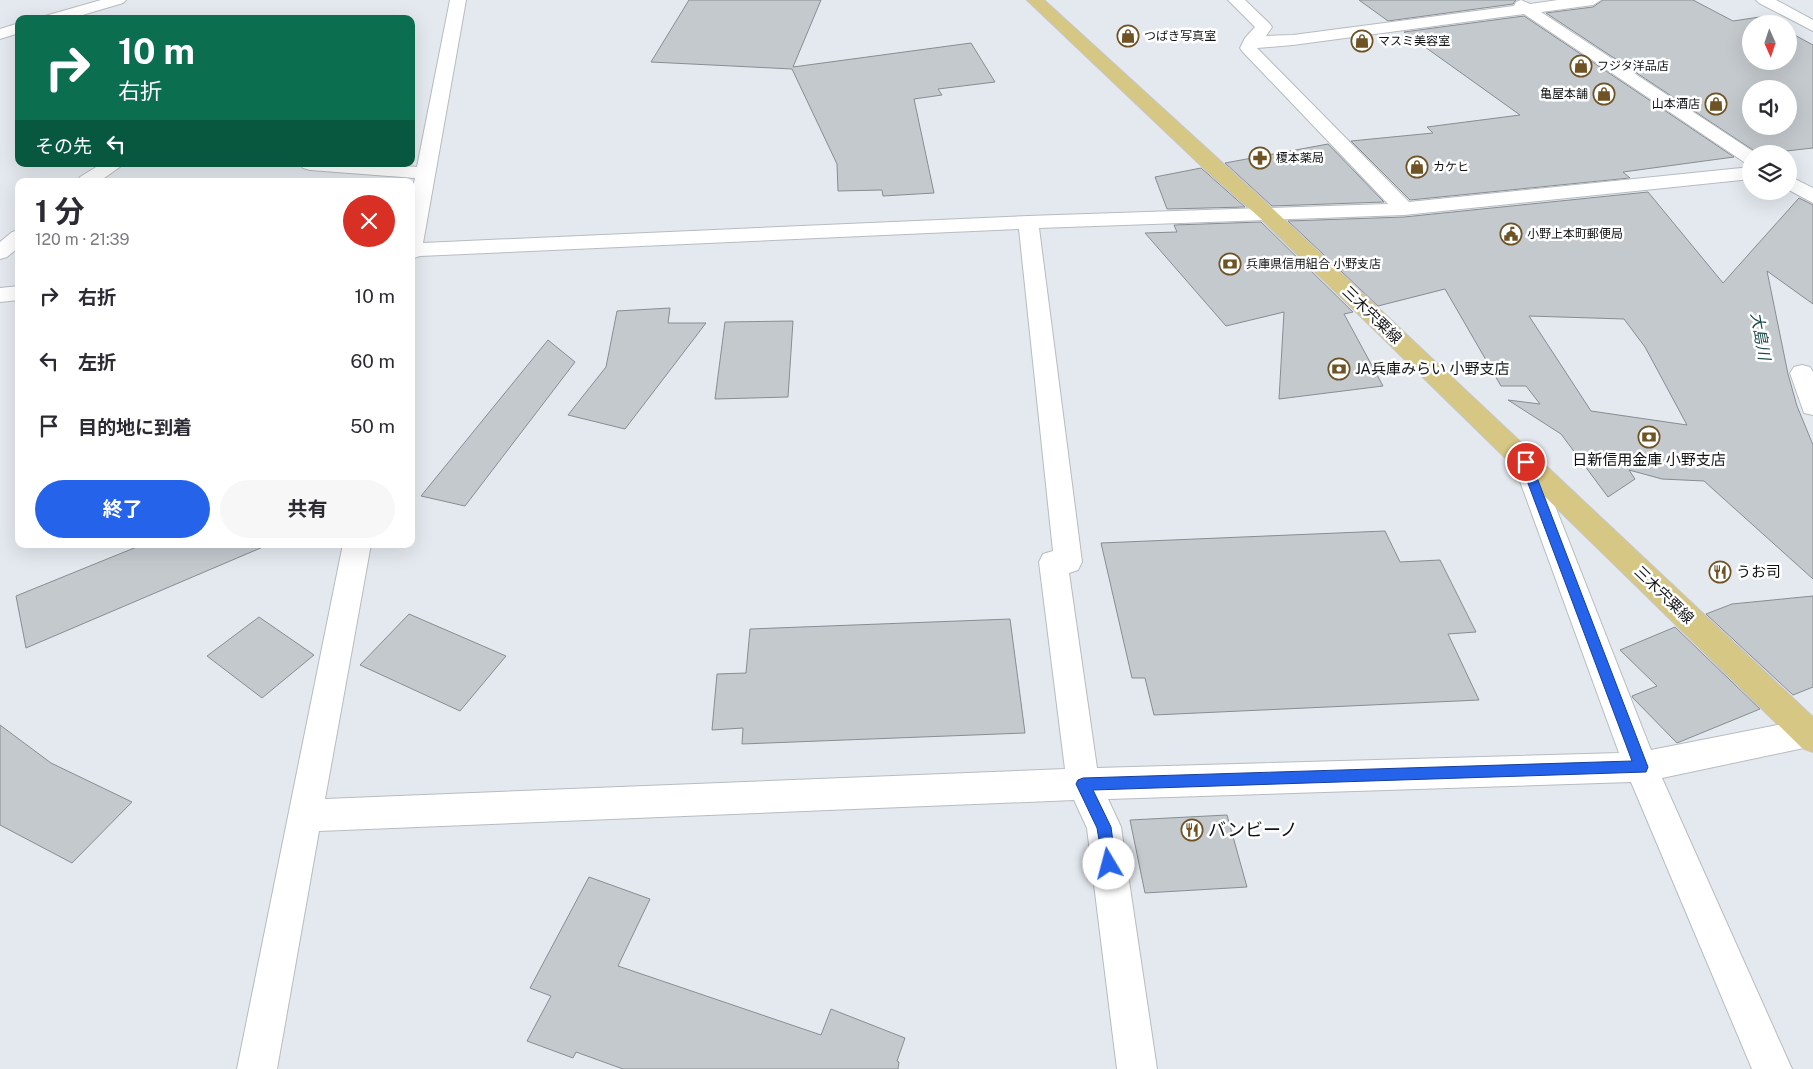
<!DOCTYPE html>
<html lang="ja">
<head>
<meta charset="utf-8">
<style>
  body { margin:0; font-family:"Public Sans","Noto Sans JP",sans-serif; background:#f7f7f7; color:#2b2b33; height:100vh; display:flex; flex-direction:column; font-size:19px; white-space:nowrap }
  * { box-sizing:border-box; margin:0 }
  p { font-size:16px; color:#7c7c81 }
  .icon { flex:none; width:28px; height:28px; fill:none; stroke:currentColor; stroke-width:2; stroke-linecap:round; stroke-linejoin:round }
  .map { position:relative; flex:1; overflow:hidden }
  .side { position:absolute; left:15px; top:178px; width:400px; height:370px; display:flex; flex-direction:column; background:#fff; border-radius:10px; box-shadow:0 5px 20px #0002 }
  .side>* { flex:none }
  .banner { position:absolute; left:15px; top:15px; width:400px; height:152px; border-radius:10px; box-shadow:0 5px 20px #0002; background:#0b6e4f; color:#fff; overflow:hidden }
  .needle { width:32px; rotate:177deg }
  .controls { position:absolute; left:1742px; top:15px; display:grid; gap:10px }
  .controls a { display:grid; place-items:center; width:55px; height:55px; border-radius:50%; background:#fff; box-shadow:0 5px 20px #0002; font-size:25px }
  .pin { position:absolute; display:grid; place-items:center; width:42px; height:42px; color:#fff; margin:-21px; border:2px solid #fff; border-radius:50%; box-shadow:0 1px 5px #0007 }
  .me { position:absolute; width:55px; margin:-28px; rotate:352deg; stroke-linejoin:round; filter:drop-shadow(0 0 4px #0008) }
  .turn { display:flex; align-items:center; gap:18px; height:105px; padding:0 20px; font-size:22px }
  .turn .icon { width:65px; height:65px; stroke-width:2.5 }
  .turn b { display:block; font-size:35px; line-height:42px }
  .then { display:flex; align-items:center; height:48px; padding:0 20px; background:#0003; gap:10px; font-size:19px }
  .round { display:grid; place-items:center; flex:none; width:52px; height:52px; border-radius:26px; background:#f7f7f7 }
  .head { display:flex; align-items:center; justify-content:space-between; height:85px; padding:0 20px }
  h1 { font-size:30px; font-weight:700; line-height:38px }
  .action { display:flex; gap:10px; margin-top:auto; padding:10px 20px }
  .action a { flex:1; height:58px; border-radius:30px; background:#2563eb; color:#fff; font-size:20px; font-weight:700; line-height:58px; text-align:center }
  .action a+a { background:#f7f7f7; color:#2b2b33 }
  ul { padding:0; list-style:none }
  li { display:flex; align-items:center; gap:15px; height:65px; padding:0 20px }
  li div { flex:1 }
  li b { display:block; font-size:19px }
  li em { font-style:normal }
  .map>svg:first-child { display:block }
  .building { fill:#c4c9ce; stroke:#888d92; fill-rule:evenodd }
  .lines { fill:none; stroke-linecap:round; stroke-linejoin:round }
  .minor-casing { stroke:#b7bcc1; stroke-width:2 }
  .major-casing { stroke:#c6c6c7; stroke-width:2 }
  .minor { fill:#fff; fill-rule:evenodd }
  .major { fill:#d7c784; fill-rule:evenodd }
  .route { fill:#2563eb; stroke:#184099 }
  .labels { text-anchor:middle; stroke-width:5; stroke-linejoin:round; paint-order:stroke }
  .far-poi-label { font-size:12px; fill:#101214; stroke:#fff; text-anchor:start }
  .street-label { font-size:15px; fill:#101214; stroke:#fff }
  .poi-label { font-size:15px; fill:#101214; stroke:#fff; text-anchor:start }
  .water-label { font-size:16px; font-style:italic; fill:#1c4a4a; stroke:#fff }
  .near-poi-label { font-size:18px; fill:#101214; stroke:#fff; text-anchor:start }
</style>
</head>
<body>
<div class="map">
<svg width="1813" height="1069" viewBox="0 0 1813 1069">
  <rect width="100%" height="100%" fill="#e4e9ef"/>
  <g class="building">
    <polygon points="689,0 821,0 793,67 971,43 995,82 938,89 942,95 914,99 934,193 883,196 882,190 838,191 837,164 792,69 651,62"/>
    <polygon points="1359,0 1516,0 1513,4 1388,21"/>
    <path d="M 1603,0 L 1693,0 L 1733,21 L 1760,17 L 1772,24 L 1751,24 L 1751,61 L 1789,61 L 1789,32 L 1813,45 L 1813,148 L 1759,154 L 1546,13 L 1593,7 ZM 1751,89 L 1789,89 L 1789,126 L 1751,126 Z"/>
    <polygon points="1524,16 1734,157 1623,172 1630,178 1410,200 1351,141 1433,133 1427,127 1520,115 1404,32"/>
    <polygon points="1328,144 1384,202 1272,206 1225,163"/>
    <polygon points="1201,168 1209,175 1245,207 1167,209 1155,177"/>
    <path d="M 1648,192 L 1723,283 L 1799,198 L 1813,205 L 1813,304 L 1767,271 L 1788,374 L 1797,406 L 1813,445 L 1813,579 L 1704,481 L 1662,479 L 1629,470 L 1635,479 L 1608,497 L 1561,434 L 1508,400 L 1540,404 L 1526,386 L 1501,386 L 1445,289 L 1378,306 L 1288,221 L 1404,217 ZM 1529,316 L 1624,319 L 1645,347 L 1687,425 L 1591,411 Z"/>
    <polygon points="1261,222 1353,312 1344,314 1383,386 1279,399 1284,312 1226,326 1145,233 1177,232 1174,225"/>
    <polygon points="670,308 668,323 706,323 625,429 568,415 606,367 617,311"/>
    <polygon points="793,321 788,397 715,399 725,322"/>
    <polygon points="548,340 575,362 465,506 421,496"/>
    <polygon points="1385,531 1400,562 1440,560 1476,632 1448,634 1479,700 1154,715 1145,678 1132,678 1101,543"/>
    <polygon points="144,544 270,544 26,648 16,596"/>
    <polygon points="1813,596 1813,687 1793,695 1706,614 1732,604"/>
    <polygon points="409,614 506,656 460,711 360,665"/>
    <polygon points="259,617 314,655 262,698 207,656"/>
    <polygon points="1010,619 1025,733 742,744 743,728 712,730 717,674 746,673 750,629"/>
    <polygon points="1675,627 1760,709 1677,743 1633,698 1632,696 1657,686 1620,650"/>
    <polygon points="0,725 51,763 132,802 72,863 0,825"/>
    <polygon points="1227,815 1247,887 1145,893 1130,820"/>
    <polygon points="589,877 650,899 618,966 821,1035 831,1009 905,1038 897,1061 899,1062 898,1069 623,1069 576,1052 573,1058 527,1041 551,996 530,988"/>
  </g>
  <g class="lines">
    <g class="minor-casing">
      <g id="minor">
        <polygon points="101,0 126,0 123,3 69,19 43,19 45,16"/>
        <polygon points="450,0 466,0 423,243 1028,216 1388,204 1242,51 1240,48 1245,38 1255,27 1228,0 1245,0 1270,24 1272,27 1266,36 1293,35 1514,6 1516,2 1521,0 1530,4 1558,0 1601,0 1593,5 1541,12 1757,154 1751,154 1751,164 1744,162 1524,14 1293,45 1257,48 1409,202 1751,167 1751,179 1404,215 1039,228 1082,562 1078,570 1069,573 1097,768 1619,753 1513,462 1517,455 1526,453 1535,455 1651,750 1813,718 1813,746 1662,778 1792,1069 1752,1069 1631,782 1108,799 1121,827 1157,1069 1117,1069 1087,828 1074,800 319,831 277,1069 237,1069 343,544 371,544 325,799 1065,769 1039,562 1043,554 1053,551 1019,229 420,256 411,259 411,198 415,178 310,170 303,168 300,164 380,164 417,167"/>
        <polygon points="1756,0 1776,0 1813,20 1813,31 1759,3"/>
        <polygon points="19,23 19,33 0,39 0,29"/>
        <polygon points="101,164 124,164 100,181 77,181 80,177"/>
        <polygon points="1789,176 1813,188 1813,203 1789,190"/>
        <polygon points="19,230 19,247 7,257 0,259 0,242 12,232"/>
        <polygon points="19,286 19,300 0,302 0,288"/>
        <polygon points="1802,365 1810,367 1813,372 1813,415 1804,413 1790,373 1794,367"/>
      </g>
    </g>
    <g class="major-casing">
      <polygon id="major" points="1027,0 1044,0 1273,209 1813,717 1813,752 1802,748 1259,217 1210,174"/>
    </g>
    <use href="#minor" class="minor"/>
    <use href="#major" class="major"/>
  </g>
  <polygon class="route" points="1526,458 1531,462 1648,767 1646,772 1093,790 1111,827 1116,864 1114,869 1109,871 1104,869 1097,828 1076,784 1078,780 1083,778 1632,761 1520,462"/>
  <defs>
    <g id="shop-ring" transform="scale(1.125)"><circle r="9.5" fill="#fff" stroke="#6f5325" stroke-width="1.5"/><path d="M-5-2.5h2.3a2.7 3.5 0 0 1 5.4 0H5L5.5 6h-11ZM-1.5-2.5h3a1.5 2.3 0 0 0-3 0Z" fill="#6f5325"/></g>
    <g id="pharmacy-ring" transform="scale(1.125)"><circle r="9.5" fill="#fff" stroke="#6f5325" stroke-width="1.5"/><path d="M-2-6h4v4h4v4h-4v4h-4v-4h-4v-4h4Z" fill="#6f5325"/></g>
    <g id="civic-ring" transform="scale(1.125)"><circle r="9.5" fill="#fff" stroke="#6f5325" stroke-width="1.5"/><path d="M-.6-6.5H3V-4.5H.6V-3L4-1V1h2V6H-6V1h2V-1L-.6-3ZM-1.2 2.5V6h2.4V2.5Z" fill="#6f5325"/></g>
    <g id="bank-ring" transform="scale(1.125)"><circle r="9.5" fill="#fff" stroke="#6f5325" stroke-width="1.5"/><path d="M-6-4H6V4H-6ZM0-2.3a2.3 2.3 0 1 0 0 4.6a2.3 2.3 0 1 0 0-4.6Z" fill="#6f5325"/></g>
    <g id="restaurant-ring" transform="scale(1.125)"><circle r="9.5" fill="#fff" stroke="#6f5325" stroke-width="1.5"/><path d="M-5-6h1v4h1v-4h1v4h1v-4h1v5L-1.5 .5V6h-2V.5L-5-1ZM5-6V6H3V1.5H1.5Q1.5-4 5-6Z" fill="#6f5325"/></g>
  </defs>
  <g fill-rule="evenodd">
    <use href="#shop-ring" x="1128" y="36"/>
    <use href="#shop-ring" x="1362" y="41"/>
    <use href="#shop-ring" x="1581" y="66"/>
    <use href="#shop-ring" x="1604" y="94"/>
    <use href="#shop-ring" x="1716" y="104"/>
    <use href="#pharmacy-ring" x="1260" y="158"/>
    <use href="#shop-ring" x="1417" y="167"/>
    <use href="#civic-ring" x="1511" y="234"/>
    <use href="#bank-ring" x="1230" y="264"/>
    <use href="#bank-ring" x="1339" y="369"/>
    <use href="#bank-ring" x="1649" y="437"/>
    <use href="#restaurant-ring" x="1720" y="572"/>
    <use href="#restaurant-ring" x="1192" y="830"/>
  </g>
  <g class="labels">
    <g class="far-poi-label">
      <text x="1144" y="40">つばき写真室</text>
      <text x="1378" y="45">マスミ美容室</text>
      <text x="1597" y="70">フジタ洋品店</text>
      <text x="1588" y="98" text-anchor="end">亀屋本舗</text>
      <text x="1700" y="108" text-anchor="end">山本酒店</text>
      <text x="1276" y="162">榎本薬局</text>
      <text x="1433" y="171">カケヒ</text>
      <text x="1527" y="238">小野上本町郵便局</text>
      <text x="1246" y="268">兵庫県信用組合 小野支店</text>
    </g>
    <g class="street-label">
      <text transform="translate(1372 315) rotate(44)" y="5">三木宍粟線</text>
      <text transform="translate(1664 595) rotate(44)" y="5">三木宍粟線</text>
    </g>
    <g class="poi-label">
      <text x="1355" y="374">JA兵庫みらい 小野支店</text>
      <text x="1649" y="465" text-anchor="middle">日新信用金庫 小野支店</text>
      <text x="1736" y="577">うお司</text>
    </g>
    <g class="water-label">
      <text transform="translate(1761 336) rotate(80)" y="6">大島川</text>
    </g>
    <g class="near-poi-label">
      <text x="1208" y="836">バンビーノ</text>
    </g>
  </g>
</svg>
<div class="controls">
<a><svg class="needle" viewBox="-14 -14 28 28"><path d="M0-13l5 13h-10z" fill="#e53935"/><path d="M0 13l5-13h-10z" fill="#7c7c81"/></svg></a>
<a><svg class="icon" aria-label="sound" viewBox="0 0 24 24"><path d="M4 9h4l5-4v14l-5-4H4zM17 9q2 3 0 6"/></svg></a>
<a><svg class="icon" aria-label="layers" viewBox="0 0 24 24"><path d="M12 4l9 5-9 5-9-5zM3 14l9 5 9-5"/></svg></a>
</div>
<div class="pin" style="left:1526px;top:462px;background:#d93025"><svg class="icon" aria-label="arrive" viewBox="0 0 24 24"><path d="M6 21V4h12l-3 4 3 4H6"/></svg></div>
<svg class="me" style="left:1109px;top:864px" viewBox="-20 -20 40 40"><circle r="19" fill="#fff"/><path d="M0-13L10 11 0 6-10 11z" fill="#2563eb"/></svg>
<div class="banner">
<div class="turn"><svg class="icon" aria-label="right" viewBox="0 0 24 24"><path d="M7 20v-9h11M14 6l5 5-5 5"/></svg><div><b>10 m</b>右折</div></div>
<div class="then">その先<svg class="icon" aria-label="left" viewBox="0 0 24 24"><path d="M17 20v-9H6M10 6l-5 5 5 5"/></svg></div>
</div>
<section class="side">
<div class="head"><div><h1>1 分</h1><p>120 m · 21:39</p></div><a class="round" style="background:#d93025;color:#fff"><svg class="icon" aria-label="close" viewBox="0 0 24 24"><path d="M6 6l12 12M18 6L6 18"/></svg></a></div>
<ul>
<li><svg class="icon" aria-label="right" viewBox="0 0 24 24"><path d="M7 20v-9h11M14 6l5 5-5 5"/></svg><div><b>右折</b></div><em>10 m</em></li>
<li><svg class="icon" aria-label="left" viewBox="0 0 24 24"><path d="M17 20v-9H6M10 6l-5 5 5 5"/></svg><div><b>左折</b></div><em>60 m</em></li>
<li><svg class="icon" aria-label="arrive" viewBox="0 0 24 24"><path d="M6 21V4h12l-3 4 3 4H6"/></svg><div><b>目的地に到着</b></div><em>50 m</em></li>
</ul>
<div class="action"><a>終了</a><a>共有</a></div>
</section>
</div>
</body>
</html>
